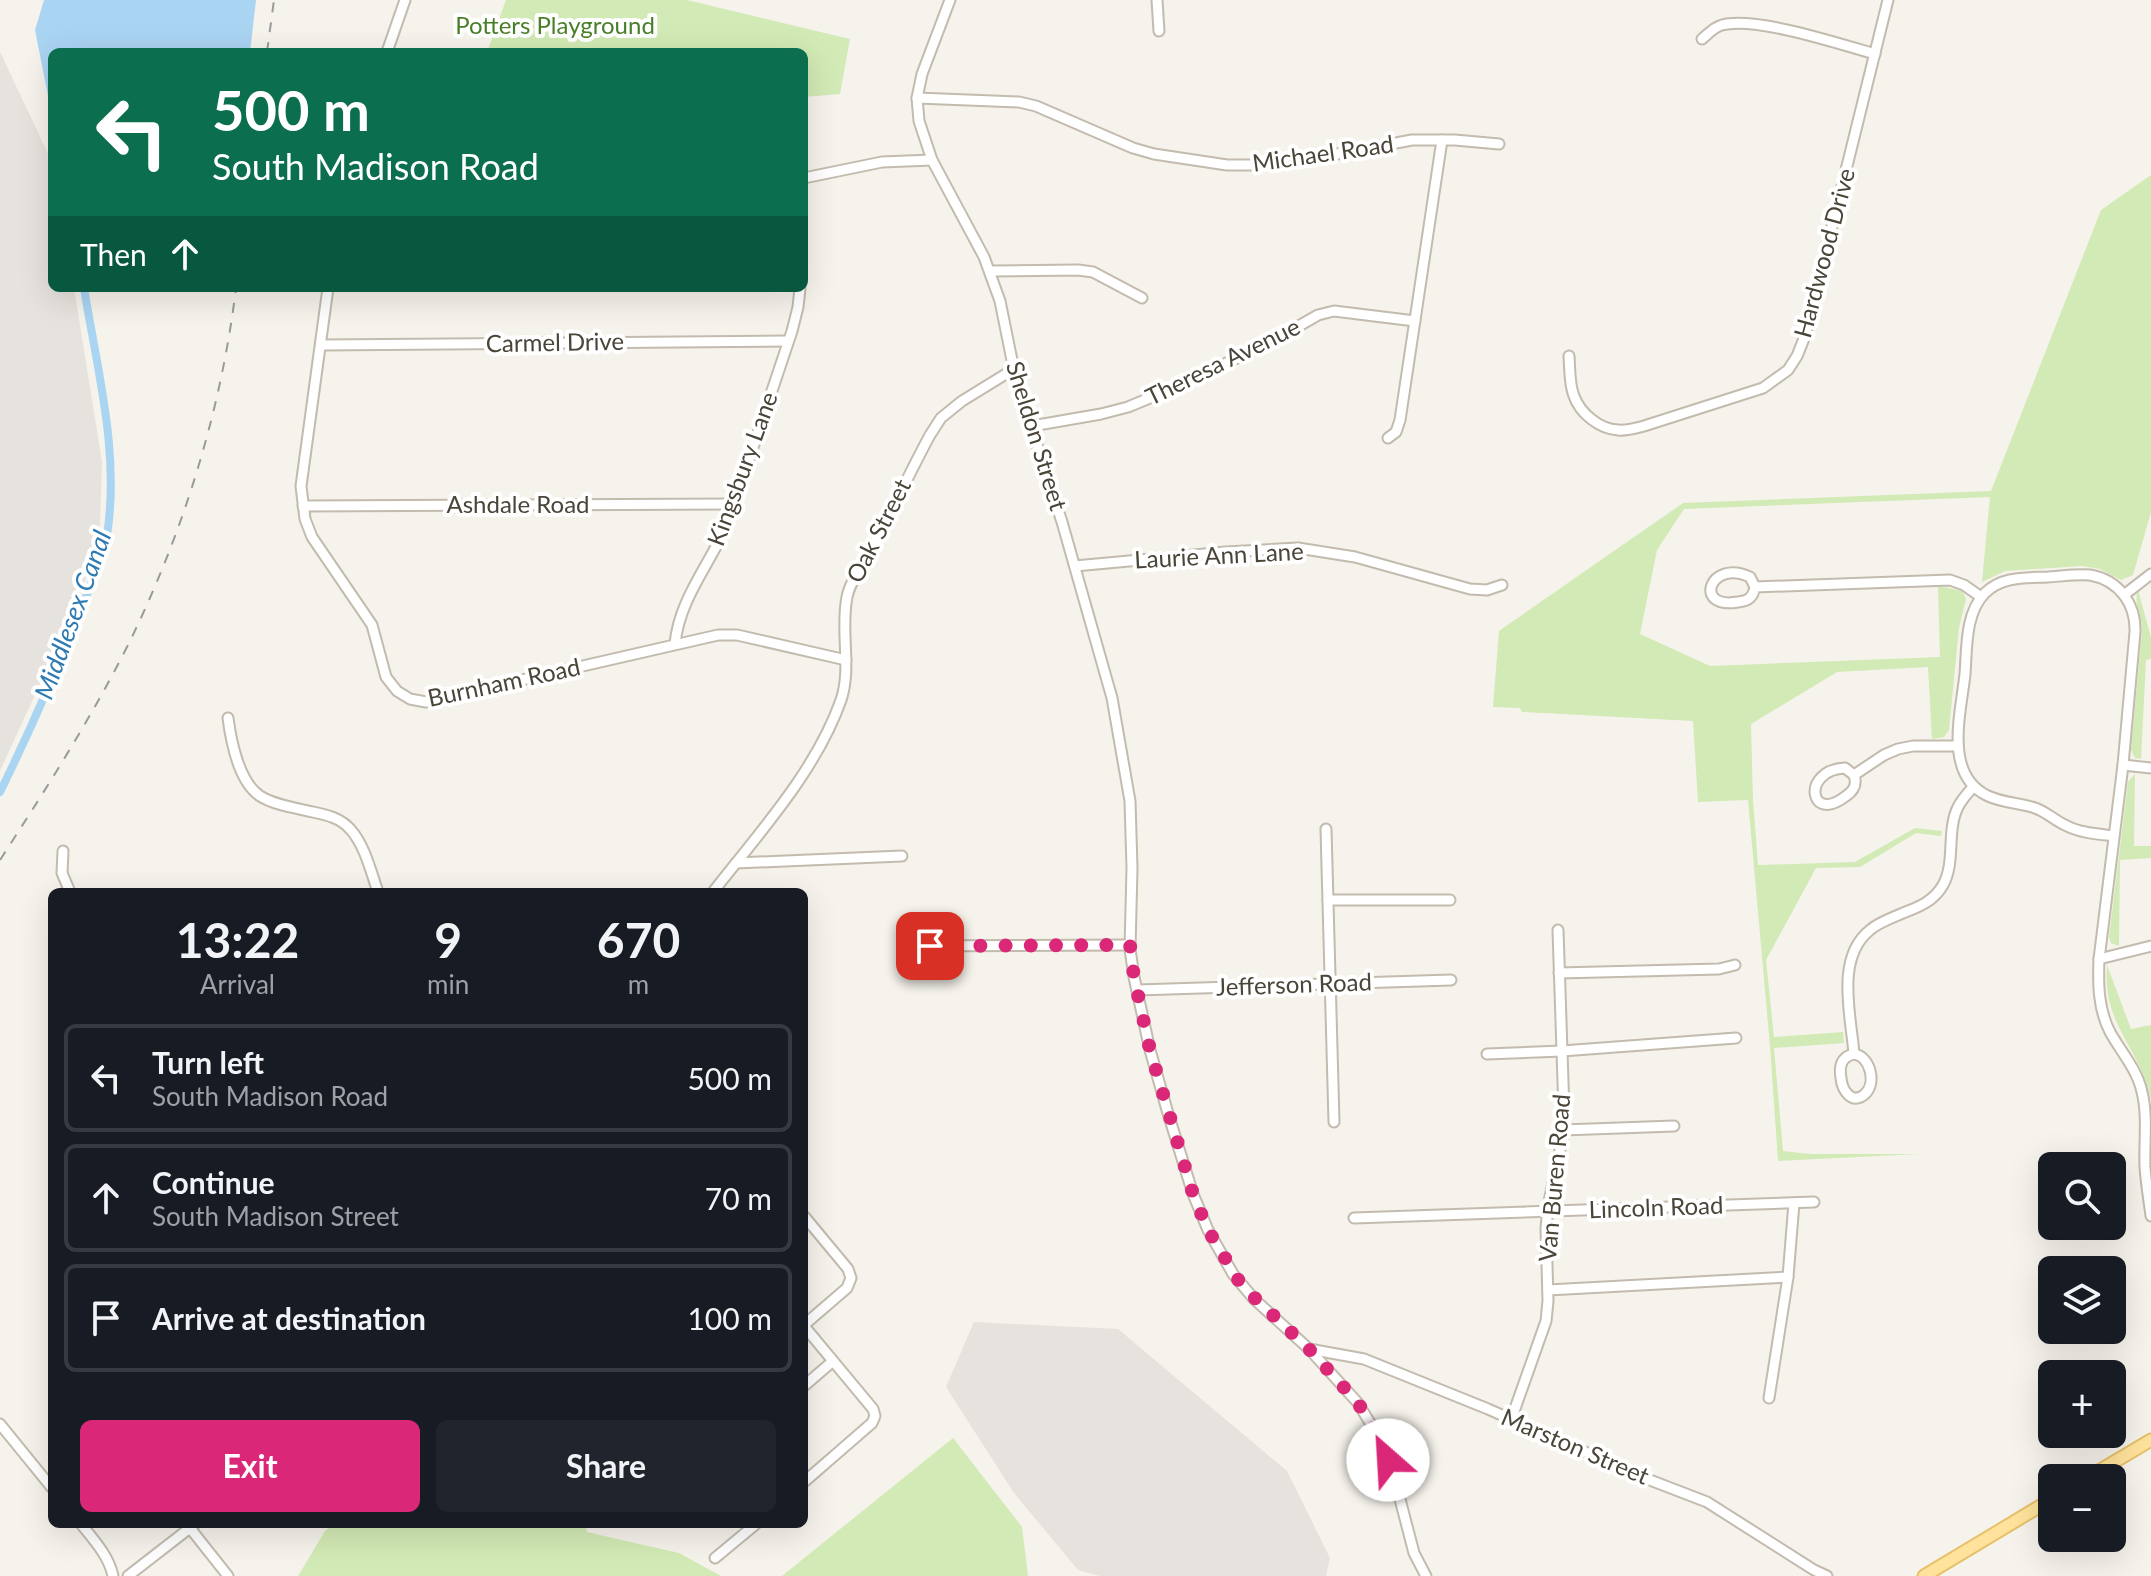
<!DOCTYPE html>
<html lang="en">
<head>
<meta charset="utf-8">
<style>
  body { margin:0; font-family:Lato,sans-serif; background:#20242c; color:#f1f3f6; height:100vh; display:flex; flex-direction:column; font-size:30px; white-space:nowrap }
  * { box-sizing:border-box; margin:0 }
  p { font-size:26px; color:#9ea1a6 }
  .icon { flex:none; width:44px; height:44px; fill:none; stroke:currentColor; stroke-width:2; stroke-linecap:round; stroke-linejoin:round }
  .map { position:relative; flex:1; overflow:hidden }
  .side { position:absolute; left:48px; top:888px; width:760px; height:640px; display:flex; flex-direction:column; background:#171b24; border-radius:12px; box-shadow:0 8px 32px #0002 }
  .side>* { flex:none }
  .banner { position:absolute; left:48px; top:48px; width:760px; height:244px; border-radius:12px; box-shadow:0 8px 32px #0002; background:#0b6e4f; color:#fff; overflow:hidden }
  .tools { position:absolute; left:2038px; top:1152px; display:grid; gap:16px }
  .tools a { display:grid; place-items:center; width:88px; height:88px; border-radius:12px; background:#171b24; box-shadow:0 8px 32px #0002; font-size:40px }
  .pin { position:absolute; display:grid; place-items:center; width:68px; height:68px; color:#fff; margin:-34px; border-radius:16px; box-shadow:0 4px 12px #0006 }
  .me { position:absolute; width:88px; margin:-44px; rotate:334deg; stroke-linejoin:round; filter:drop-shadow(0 0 6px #0008) }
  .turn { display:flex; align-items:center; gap:28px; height:168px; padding:0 32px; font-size:36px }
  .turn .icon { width:104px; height:104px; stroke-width:2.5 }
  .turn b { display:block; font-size:56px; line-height:68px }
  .then { display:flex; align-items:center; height:76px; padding:0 32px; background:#0003; gap:16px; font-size:30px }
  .eta { display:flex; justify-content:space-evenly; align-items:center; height:136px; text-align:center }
  .eta b { font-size:48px; font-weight:700; line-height:56px }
  .button { display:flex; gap:16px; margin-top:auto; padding:16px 32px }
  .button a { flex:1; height:92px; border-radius:12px; background:#db2777; color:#fff; font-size:32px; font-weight:700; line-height:92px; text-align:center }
  .button a+a { background:#20242c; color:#f1f3f6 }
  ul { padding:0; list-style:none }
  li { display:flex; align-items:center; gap:24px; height:108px; margin:0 16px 12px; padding:0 16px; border:4px solid #363941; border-radius:12px }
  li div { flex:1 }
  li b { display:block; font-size:30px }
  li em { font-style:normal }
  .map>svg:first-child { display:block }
  .industrial { fill:#e6e2dd }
  .green { fill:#d2eab5 }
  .water { fill:#a9d4f2 }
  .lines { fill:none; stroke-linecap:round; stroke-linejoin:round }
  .canal { stroke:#a9d4f2; stroke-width:8 }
  .minor-casing { stroke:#c2bbae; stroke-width:13 }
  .major-casing { stroke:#e6c16a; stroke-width:15 }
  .minor { stroke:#fff; stroke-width:9 }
  .major { stroke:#ffe39c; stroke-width:11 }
  .rail { stroke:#9a9a9a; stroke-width:2; stroke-dasharray:10 10; stroke-linecap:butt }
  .route { stroke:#db2777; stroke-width:14; stroke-dasharray:0 25.2 }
  .labels { text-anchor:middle; stroke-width:8; stroke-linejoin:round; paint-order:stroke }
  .park-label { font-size:24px; fill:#4a7f2a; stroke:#fff }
  .street-label { font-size:24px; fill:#4b4439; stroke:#fff }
  .water-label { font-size:26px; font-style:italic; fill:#2e7ab2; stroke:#fff }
</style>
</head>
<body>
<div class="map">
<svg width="2151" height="1576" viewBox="0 0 2151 1576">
  <rect width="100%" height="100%" fill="#f6f3ec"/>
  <g class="industrial">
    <polygon points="0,52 52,162 52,288 74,288 102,462 100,524 92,559 79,599 0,771"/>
    <polygon points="974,1322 1118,1329 1287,1471 1330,1558 1326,1576 1100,1576 1078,1570 1014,1493 946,1387"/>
  </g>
  <g class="green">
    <polygon points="506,0 687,0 850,39 840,94 804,97 804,52 487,52"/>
    <polygon points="2151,175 2151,512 2133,575 2121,580 2100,569 2082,566 2005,571 1982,582 1990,497 1684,509 1657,550 1640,634 1710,666 1940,657 1938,586 1959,590 1963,592 1966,599 1959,628 1949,730 1944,737 1932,739 1928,667 1837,672 1751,724 1753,800 1758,865 1855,862 1915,828 1942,831 1941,836 1916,833 1860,867 1816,868 1766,960 1774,1037 1843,1032 1844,1043 1774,1048 1783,1151 1810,1154 1919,1154 1778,1161 1770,1046 1748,800 1698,802 1693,721 1522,712 1520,708 1493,707 1499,631 1683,503 1991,491 2101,210"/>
    <path d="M 2138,590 L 2151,637 L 2151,659 L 2146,660 L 2141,759 L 2135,758 L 2131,750 L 2142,630 C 2142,617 2133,602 2138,590 Z"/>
    <polygon points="2135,774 2134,846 2151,846 2151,858 2120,860 2119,946 2111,943 2109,937 2128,782"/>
    <path d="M 2107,965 L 2131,1029 L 2151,1025 L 2151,1101 C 2140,1046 2102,1026 2107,965 Z"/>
    <polygon points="953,1438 1022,1527 1028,1576 782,1576"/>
    <polygon points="334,1524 585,1524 587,1532 679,1553 721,1576 298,1576 325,1531"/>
  </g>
  <polygon class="water" points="44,0 256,0 250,52 52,52 52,116 35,30"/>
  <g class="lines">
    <path class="canal" d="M 0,792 C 28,735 53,679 76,620 C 86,597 103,559 107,535 C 120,453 97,369 84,288"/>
    <g class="minor-casing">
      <g id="minor">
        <polyline points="950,0 922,74 917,98 919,121 932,160 984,257 1000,301 1016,380 1062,522 1112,698 1130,801 1132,868 1130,949 1134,977 1150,1050 1167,1110 1193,1194 1208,1230 1233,1274 1254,1299 1309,1349 1358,1403 1381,1441 1395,1480 1414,1553 1426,1576"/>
        <polyline points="1157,0 1159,31"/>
        <path d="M 1702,39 C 1708,34 1714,27 1722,25 C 1755,16 1840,44 1875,54"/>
        <polyline points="387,52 405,0"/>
        <polyline points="917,98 1019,102 1036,106 1133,148 1154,154 1227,165 1257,165 1305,160 1412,140 1455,140 1499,144"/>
        <polyline points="804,178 882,162 932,160"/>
        <polyline points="990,271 1078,270 1093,272 1142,298"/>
        <polyline points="328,288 301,486 305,519 312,537 372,625 386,677 397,691 410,699 426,702 718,635 737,635 846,660"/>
        <polyline points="321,345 788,341"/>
        <path d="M 1569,356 C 1570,369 1569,384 1574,396 C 1580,413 1599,429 1618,430 C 1627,431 1636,428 1644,426 L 1763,388 L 1788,370 L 1797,356 L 1805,336 L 1888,0"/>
        <polyline points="1032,426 1101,414 1128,407 1181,385 1278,338 1318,315 1334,311 1415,321"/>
        <polyline points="1388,438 1396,432 1400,420 1442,140"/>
        <polyline points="303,506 734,504"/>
        <polyline points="1075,566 1226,552 1298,548 1355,557 1470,589 1487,590 1502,585"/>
        <path d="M 1755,587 C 1753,597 1749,601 1738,602 C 1692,610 1710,558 1750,577 L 1755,587 L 1950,580 L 1964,585 L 1981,597"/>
        <polyline points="2124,595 2151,574"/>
        <path d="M 675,644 C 679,600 709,565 727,525 L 792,331 L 798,307 L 800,288"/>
        <path d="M 228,718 C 231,741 239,782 260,796 C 274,805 296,808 313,812 C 327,815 341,818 351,830 C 365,846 371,872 378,892"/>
        <polyline points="2123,765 2151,768"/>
        <path d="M 1854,775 C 1857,784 1855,790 1846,796 C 1809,825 1801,770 1845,768 L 1854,775 L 1884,755 L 1898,749 L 1913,746 L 1958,746"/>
        <polyline points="1326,829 1334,1122"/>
        <path d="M 2114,836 C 2098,834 2081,833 2067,826 C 2055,821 2047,812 2035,808 C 2020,803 2003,803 1988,796 C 1943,775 1961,713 1965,674 C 1967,648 1965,613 1985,593 C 2002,576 2025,578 2048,577 C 2062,576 2077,574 2090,575 C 2119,580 2136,604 2135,632 L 2123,765 L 2099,959 C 2098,983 2098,1009 2110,1032 C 2121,1052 2137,1069 2142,1092 C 2148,1116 2144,1142 2145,1167 C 2146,1183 2149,1200 2151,1216"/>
        <polyline points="63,851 62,873 70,892"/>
        <polyline points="736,863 902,856"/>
        <path d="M 713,892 C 759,833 816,771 841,700 C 852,667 840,631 847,597 C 850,580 864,565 872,549 C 892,511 910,472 930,435 L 941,418 L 962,401 L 1014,369"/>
        <polyline points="1328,900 1450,900"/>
        <polyline points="906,946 1130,945"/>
        <polyline points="2099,959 2151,946"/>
        <polyline points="1559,973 1719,969 1735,965"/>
        <polyline points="1137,990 1451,980"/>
        <polyline points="1487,1054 1562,1051 1736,1038"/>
        <path d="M 1854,1054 C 1870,1056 1877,1083 1865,1094 C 1852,1106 1842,1090 1841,1078 C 1839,1066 1841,1057 1854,1054 C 1851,1015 1835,958 1870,930 C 1879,922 1892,918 1903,913 C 1919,907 1934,901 1943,885 C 1956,862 1946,831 1958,807 C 1962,799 1968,793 1973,787"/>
        <polyline points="1563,1130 1674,1126"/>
        <polyline points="804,1216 848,1269 851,1278 847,1288 804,1325"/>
        <polyline points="1354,1218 1814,1202"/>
        <polyline points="1548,1290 1788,1277"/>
        <polyline points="804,1326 873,1409 875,1416 872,1423 804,1482"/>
        <polyline points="1309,1349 1364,1359 1488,1409 1642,1477 1707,1502 1814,1570 1827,1576"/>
        <polyline points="804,1386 833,1361"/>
        <polyline points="1769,1398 1788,1277 1794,1203"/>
        <polyline points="1511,1420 1546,1321 1548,1301 1546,1228 1548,1206 1563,1136 1564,1112 1558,930"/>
        <polyline points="0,1424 52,1488"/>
        <path d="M 81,1524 C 93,1539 109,1556 113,1576"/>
        <polyline points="190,1528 228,1576"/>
        <polyline points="715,1558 756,1524"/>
        <polyline points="128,1576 195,1524"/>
      </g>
    </g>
    <g class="major-casing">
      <g id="major">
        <polyline points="2087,1478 2151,1440"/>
        <polyline points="1924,1576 2052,1499"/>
      </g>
    </g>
    <use href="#minor" class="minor"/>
    <use href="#major" class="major"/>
    <g class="rail">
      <polyline points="267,52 274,0"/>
      <path d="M 0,860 C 46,789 92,717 130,641 C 184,530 221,411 236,288"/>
    </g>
  </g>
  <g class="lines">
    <polyline class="route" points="930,946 1130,945 1134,977 1150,1050 1193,1194 1208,1230 1242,1286 1309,1349 1358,1403 1381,1441 1388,1460"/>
  </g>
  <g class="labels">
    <g class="park-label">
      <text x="555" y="34">Potters Playground</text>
    </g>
    <g class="street-label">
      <text transform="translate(1323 154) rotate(-8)" y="8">Michael Road</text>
      <text transform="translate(1825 253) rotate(-75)" y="8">Hardwood Drive</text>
      <text transform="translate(555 343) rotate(-1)" y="8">Carmel Drive</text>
      <text transform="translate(1223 362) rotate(-26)" y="8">Theresa Avenue</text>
      <text transform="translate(1036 436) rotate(73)" y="8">Sheldon Street</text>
      <text transform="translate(743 469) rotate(-70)" y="8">Kingsbury Lane</text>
      <text x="518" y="513">Ashdale Road</text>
      <text transform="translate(879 531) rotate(-63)" y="8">Oak Street</text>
      <text transform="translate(1219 556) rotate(-3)" y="8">Laurie Ann Lane</text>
      <text transform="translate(504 683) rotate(-12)" y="8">Burnham Road</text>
      <text transform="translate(1294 985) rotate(-2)" y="8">Jefferson Road</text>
      <text transform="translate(1555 1178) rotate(-85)" y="8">Van Buren Road</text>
      <text transform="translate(1656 1208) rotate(-2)" y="8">Lincoln Road</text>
      <text transform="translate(1575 1447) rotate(23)" y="8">Marston Street</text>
    </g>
    <g class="water-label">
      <text transform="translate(73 615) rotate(-70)" y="9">Middlesex Canal</text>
    </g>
  </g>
</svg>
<div class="tools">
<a><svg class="icon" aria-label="search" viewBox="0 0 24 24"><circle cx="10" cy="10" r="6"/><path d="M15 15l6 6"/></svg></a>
<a><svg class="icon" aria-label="layers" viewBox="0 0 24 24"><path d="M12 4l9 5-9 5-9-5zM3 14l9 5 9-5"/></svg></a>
<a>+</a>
<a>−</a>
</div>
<div class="pin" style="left:930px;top:946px;background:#d93025"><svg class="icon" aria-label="arrive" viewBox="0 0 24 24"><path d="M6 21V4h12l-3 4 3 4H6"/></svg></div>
<svg class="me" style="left:1388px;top:1460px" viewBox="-20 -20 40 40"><circle r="19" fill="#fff"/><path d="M0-13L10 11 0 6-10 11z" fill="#db2777"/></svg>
<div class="banner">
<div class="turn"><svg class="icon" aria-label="left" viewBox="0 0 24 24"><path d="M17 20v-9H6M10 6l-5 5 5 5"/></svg><div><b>500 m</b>South Madison Road</div></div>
<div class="then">Then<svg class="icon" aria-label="ahead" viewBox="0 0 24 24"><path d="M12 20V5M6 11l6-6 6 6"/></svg></div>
</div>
<section class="side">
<div class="eta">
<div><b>13:22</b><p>Arrival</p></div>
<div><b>9</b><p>min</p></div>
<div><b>670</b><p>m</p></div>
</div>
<ul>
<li><svg class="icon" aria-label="left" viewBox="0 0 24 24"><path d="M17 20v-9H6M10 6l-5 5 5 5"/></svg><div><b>Turn left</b><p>South Madison Road</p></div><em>500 m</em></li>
<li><svg class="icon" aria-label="ahead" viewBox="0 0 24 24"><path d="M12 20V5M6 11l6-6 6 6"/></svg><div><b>Continue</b><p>South Madison Street</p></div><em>70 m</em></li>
<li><svg class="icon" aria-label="arrive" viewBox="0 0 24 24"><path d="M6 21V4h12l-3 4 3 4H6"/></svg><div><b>Arrive at destination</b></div><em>100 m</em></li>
</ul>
<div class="button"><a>Exit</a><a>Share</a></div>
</section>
</div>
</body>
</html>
